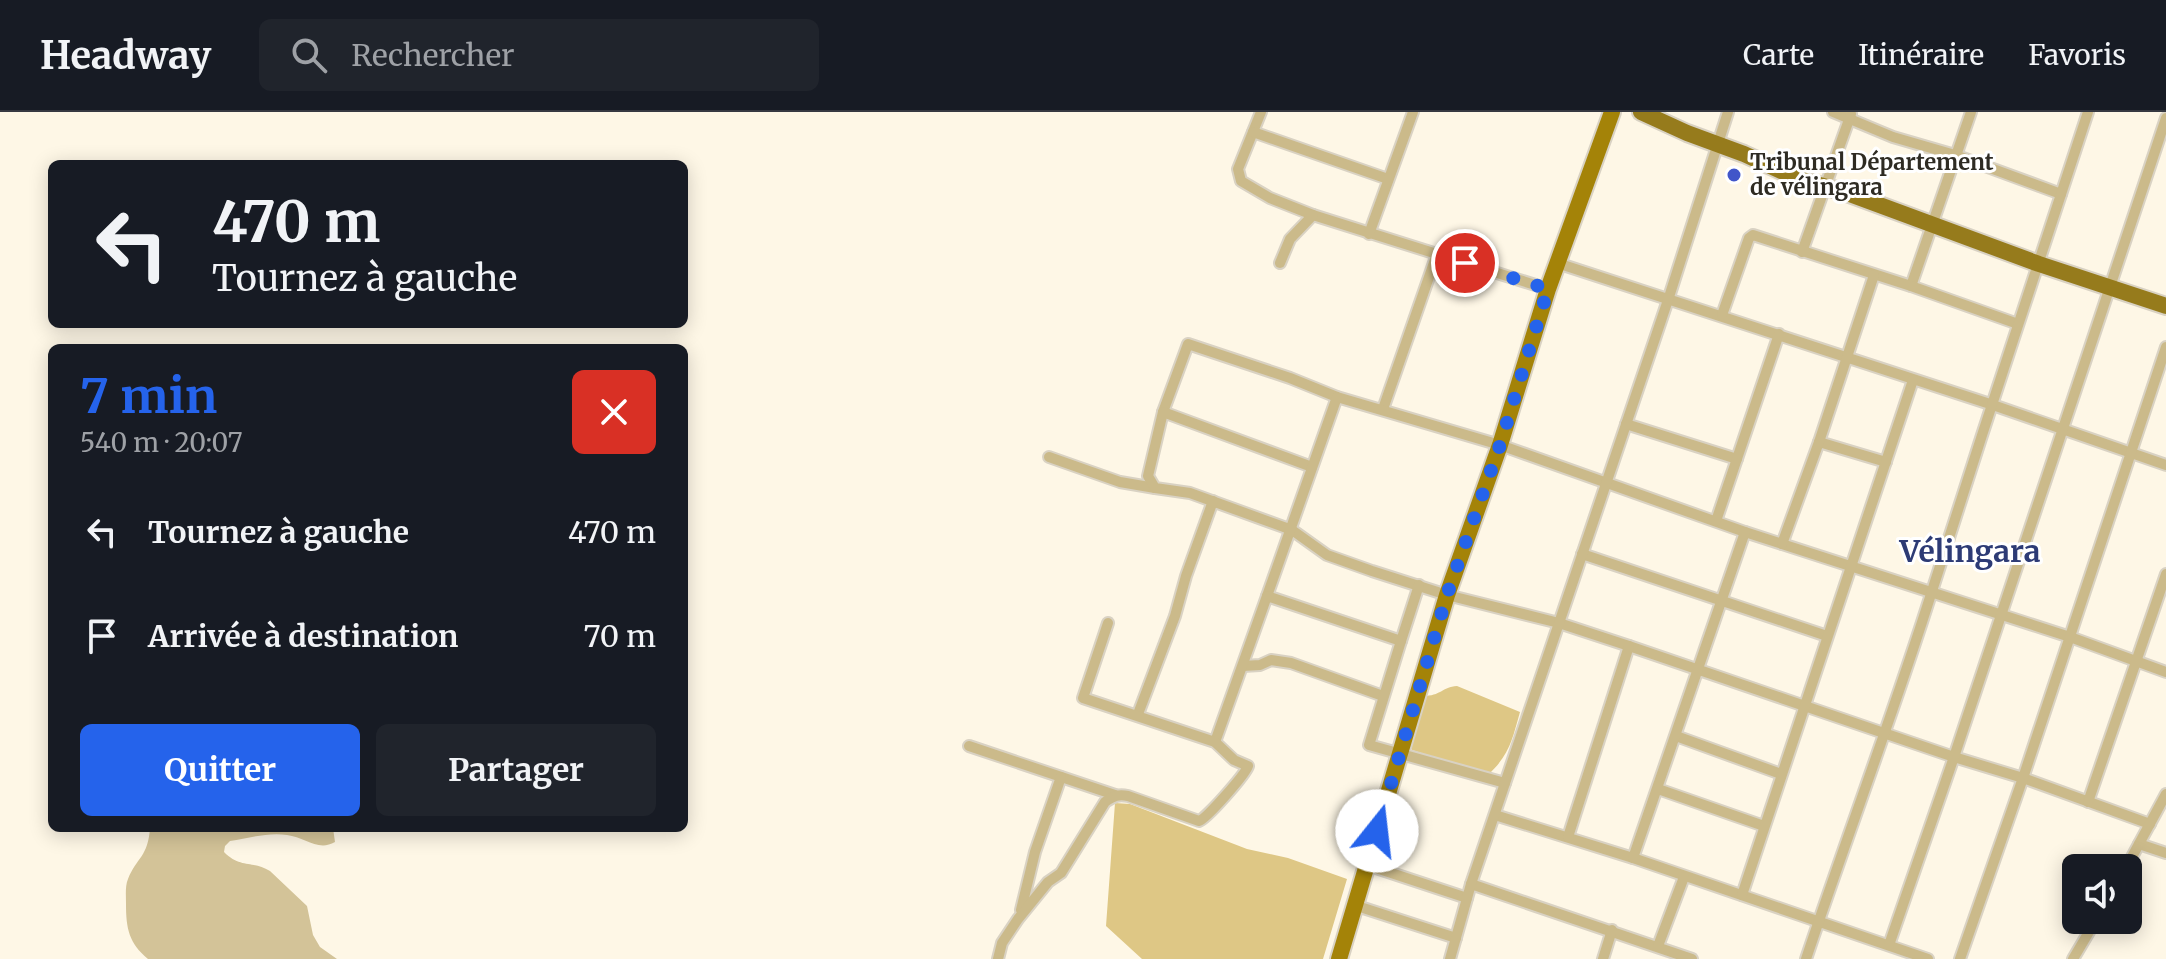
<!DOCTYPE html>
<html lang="fr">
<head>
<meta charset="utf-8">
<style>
  body { margin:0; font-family:Merriweather,serif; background:#20242c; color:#f1f3f6; height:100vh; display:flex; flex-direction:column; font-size:30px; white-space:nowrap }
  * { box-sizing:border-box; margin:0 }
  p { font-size:26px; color:#9ea1a6 }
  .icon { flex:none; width:44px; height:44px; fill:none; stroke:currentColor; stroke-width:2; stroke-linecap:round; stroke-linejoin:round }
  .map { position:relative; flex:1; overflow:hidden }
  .panel { position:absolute; left:48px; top:232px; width:640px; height:488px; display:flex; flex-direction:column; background:#171b24; border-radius:12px; box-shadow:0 4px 20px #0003 }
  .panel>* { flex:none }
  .hud { position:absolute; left:48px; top:48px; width:640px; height:168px; border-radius:12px; box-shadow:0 4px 20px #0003; background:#171b24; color:#f1f3f6; overflow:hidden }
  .controls { position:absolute; left:2062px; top:742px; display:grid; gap:16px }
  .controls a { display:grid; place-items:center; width:80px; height:80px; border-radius:12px; background:#171b24; box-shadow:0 4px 20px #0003; font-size:40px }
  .pin { position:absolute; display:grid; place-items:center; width:68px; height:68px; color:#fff; margin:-34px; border:4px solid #fff; border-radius:50%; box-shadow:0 2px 8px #0007 }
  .me { position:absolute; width:88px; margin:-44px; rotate:16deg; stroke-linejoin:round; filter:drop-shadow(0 0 6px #0008) }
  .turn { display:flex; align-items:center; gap:28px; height:168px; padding:0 32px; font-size:36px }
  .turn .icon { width:104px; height:104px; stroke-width:2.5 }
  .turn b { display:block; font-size:56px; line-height:68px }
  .round { display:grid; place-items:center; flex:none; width:84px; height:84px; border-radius:12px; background:#20242c }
  .head { display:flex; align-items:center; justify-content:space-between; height:136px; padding:0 32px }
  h1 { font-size:48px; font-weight:700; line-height:60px; color:#2563eb }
  .cta { display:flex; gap:16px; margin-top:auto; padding:16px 32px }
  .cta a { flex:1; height:92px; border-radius:12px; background:#2563eb; color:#fff; font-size:32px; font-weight:700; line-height:92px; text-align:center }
  .cta a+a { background:#20242c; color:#f1f3f6 }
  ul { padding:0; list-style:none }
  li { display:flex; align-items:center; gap:24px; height:104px; padding:0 32px }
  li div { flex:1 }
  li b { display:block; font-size:30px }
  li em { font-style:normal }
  header { display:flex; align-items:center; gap:48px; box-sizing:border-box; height:112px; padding:0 40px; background:#171b24; border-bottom:2px solid #363941 }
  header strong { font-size:38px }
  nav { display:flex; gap:44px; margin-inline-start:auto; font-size:28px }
  .search { width:560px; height:72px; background:#20242c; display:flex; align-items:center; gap:20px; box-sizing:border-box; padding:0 28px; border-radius:12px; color:#9ea1a6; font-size:30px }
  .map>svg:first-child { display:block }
  .green { fill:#d3c398 }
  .forest { fill:#dec785 }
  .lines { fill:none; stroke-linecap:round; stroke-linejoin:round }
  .minor-casing { stroke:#d9d2c3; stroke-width:14 }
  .primary-casing { stroke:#d9d2c3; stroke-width:20 }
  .trunk-casing { stroke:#d9d2c3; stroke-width:20 }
  .minor { stroke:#cbba8a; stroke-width:10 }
  .primary { stroke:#a48308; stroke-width:16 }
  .trunk { stroke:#967b1c; stroke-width:16 }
  .route { stroke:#2563eb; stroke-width:14; stroke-dasharray:0 25.2 }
  .poi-dot { fill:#4156c9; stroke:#fff; stroke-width:3 }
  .labels { text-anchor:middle; stroke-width:6; stroke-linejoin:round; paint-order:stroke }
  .poi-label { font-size:22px; font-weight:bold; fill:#2e2b23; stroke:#fff; text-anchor:start }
  .district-label { font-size:30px; font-weight:bold; fill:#2d3b75; stroke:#fff }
</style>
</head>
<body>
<header>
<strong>Headway</strong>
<div class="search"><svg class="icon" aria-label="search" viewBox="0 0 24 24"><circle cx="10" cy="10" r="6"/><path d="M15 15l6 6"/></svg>Rechercher</div>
<nav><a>Carte</a><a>Itinéraire</a><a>Favoris</a></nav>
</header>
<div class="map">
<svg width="2166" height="847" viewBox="0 0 2166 847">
  <rect width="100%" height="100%" fill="#fef7e6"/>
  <path class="green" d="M 150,716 L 333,716 L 335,730 C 318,740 305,725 287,723 C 269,720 249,726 230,729 L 225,734 L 224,740 C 241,757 252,748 270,759 L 307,794 L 313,823 L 320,835 L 337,847 L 148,847 C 129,831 126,817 126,792 C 126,784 125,774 128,767 C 137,745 148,745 150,716 Z"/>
  <g class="forest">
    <path d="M 1457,574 L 1520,600 C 1512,628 1510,642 1488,663 L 1412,638 L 1408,632 L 1423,584 C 1441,584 1442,575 1457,574 Z"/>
    <polygon points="1115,691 1130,692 1247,737 1288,746 1347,767 1323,847 1142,847 1106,814"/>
  </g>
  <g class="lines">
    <g class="minor-casing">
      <g id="minor">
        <polyline points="1261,0 1238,57 1241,69 1270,86 1313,103 1548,177"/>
        <polyline points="1833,0 1893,25 1955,43 2061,82"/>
        <polyline points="1253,20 1388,67"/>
        <polyline points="1369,122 1413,0"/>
        <polyline points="1802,140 1851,2"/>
        <polyline points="1280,151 1290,127 1313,103"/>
        <polyline points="1557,151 1990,292 2166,353"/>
        <polyline points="1911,174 1971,0"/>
        <polyline points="1722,203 1749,126 1753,123 1911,174 2018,212"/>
        <polyline points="1383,297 1437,142"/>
        <polyline points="1163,300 1188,232 1290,266 1337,285 1500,333 1745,420 2070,525 2166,560"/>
        <polyline points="1626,312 1737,347"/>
        <polyline points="1819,330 1886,350"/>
        <polyline points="1049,345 1120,370 1155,376"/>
        <polyline points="1312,355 1163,300 1148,364 1155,376 1190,381 1292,418 1327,443 1372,459 1447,483 1559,511 1629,534 1954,645 2023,666 2150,712"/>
        <polyline points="1716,409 1779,222"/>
        <polyline points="1782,432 1819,330 1874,163"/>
        <polyline points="1582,442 1827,524"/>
        <polyline points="1267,484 1337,285"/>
        <polyline points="1401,529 1419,473"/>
        <polyline points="1243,554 1260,553 1271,548 1291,551 1383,584"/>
        <polyline points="1138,602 1175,504 1186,464 1213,389"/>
        <polyline points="1676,624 1781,662"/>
        <polyline points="1215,630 1267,484 1401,529 1369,633 1505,671"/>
        <polyline points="969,634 1115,683"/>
        <polyline points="1658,677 1764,714"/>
        <polyline points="2088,690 2166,462"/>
        <polyline points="1495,703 1633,746 1928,847"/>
        <polyline points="1568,725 1629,534"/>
        <polyline points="2139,732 2166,741"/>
        <polyline points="1633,746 1745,420"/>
        <polyline points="1367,753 1467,786"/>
        <polyline points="2126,756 2166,682"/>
        <polyline points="1471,772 1692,847"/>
        <polyline points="1742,783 1913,268"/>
        <polyline points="1354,793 1456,826"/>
        <polyline points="1021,798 1035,740 1061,665"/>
        <polyline points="1889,833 1954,645 2166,6"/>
        <polyline points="1658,834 1684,765"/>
        <path d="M 998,847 L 1002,831 L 1018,807 L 1048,770 L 1061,761 L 1105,690 C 1114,684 1118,682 1128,684 L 1199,709 C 1206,707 1245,663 1248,654 L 1234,648 L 1215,630 L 1083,586 L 1108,511"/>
        <polyline points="1450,847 1471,772 1669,185 1728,0"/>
        <polyline points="1603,847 1612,818"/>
        <path d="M 1806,847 C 1847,724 1893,603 1932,479 C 1983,319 2035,159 2088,0"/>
        <polyline points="1960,847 2023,666 2166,235"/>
        <polyline points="2073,847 2096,808"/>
      </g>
    </g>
    <g class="primary-casing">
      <polyline id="primary" points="1339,847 1447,483 1500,333 1548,177 1612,0"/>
    </g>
    <g class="trunk-casing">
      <polyline id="trunk" points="1641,0 1687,21 1744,42 1799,67 1847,81 2039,152 2166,194"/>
    </g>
    <use href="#minor" class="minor"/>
    <use href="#primary" class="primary"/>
    <use href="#trunk" class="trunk"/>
  </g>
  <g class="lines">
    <polyline class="route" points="1377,719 1447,483 1500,333 1548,177 1465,151"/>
  </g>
  <circle class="poi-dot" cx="1734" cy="63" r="8"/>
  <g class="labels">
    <g class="poi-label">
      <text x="1750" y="58">Tribunal Département<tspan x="1750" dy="25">de vélingara</tspan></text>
    </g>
    <g class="district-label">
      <text x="1970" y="450">Vélingara</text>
    </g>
  </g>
</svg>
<div class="controls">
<a><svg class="icon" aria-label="sound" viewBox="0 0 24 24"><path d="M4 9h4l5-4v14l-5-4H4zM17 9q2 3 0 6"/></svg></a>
</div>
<div class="pin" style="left:1465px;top:151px;background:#d93025"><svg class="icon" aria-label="arrive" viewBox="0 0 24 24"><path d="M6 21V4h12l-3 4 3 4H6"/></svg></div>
<svg class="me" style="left:1377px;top:719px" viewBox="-20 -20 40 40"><circle r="19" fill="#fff"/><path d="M0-13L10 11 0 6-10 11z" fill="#2563eb"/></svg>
<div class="hud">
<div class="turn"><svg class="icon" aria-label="left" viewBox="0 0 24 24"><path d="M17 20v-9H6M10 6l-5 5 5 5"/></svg><div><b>470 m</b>Tournez à gauche</div></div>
</div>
<section class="panel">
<div class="head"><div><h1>7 min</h1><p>540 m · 20:07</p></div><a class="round" style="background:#d93025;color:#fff"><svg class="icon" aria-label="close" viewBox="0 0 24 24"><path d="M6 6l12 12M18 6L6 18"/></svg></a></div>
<ul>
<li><svg class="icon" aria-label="left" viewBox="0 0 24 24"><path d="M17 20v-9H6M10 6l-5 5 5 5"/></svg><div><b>Tournez à gauche</b></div><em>470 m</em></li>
<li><svg class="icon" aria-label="arrive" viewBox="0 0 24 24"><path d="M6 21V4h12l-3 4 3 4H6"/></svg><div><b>Arrivée à destination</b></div><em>70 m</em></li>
</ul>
<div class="cta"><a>Quitter</a><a>Partager</a></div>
</section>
</div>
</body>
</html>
